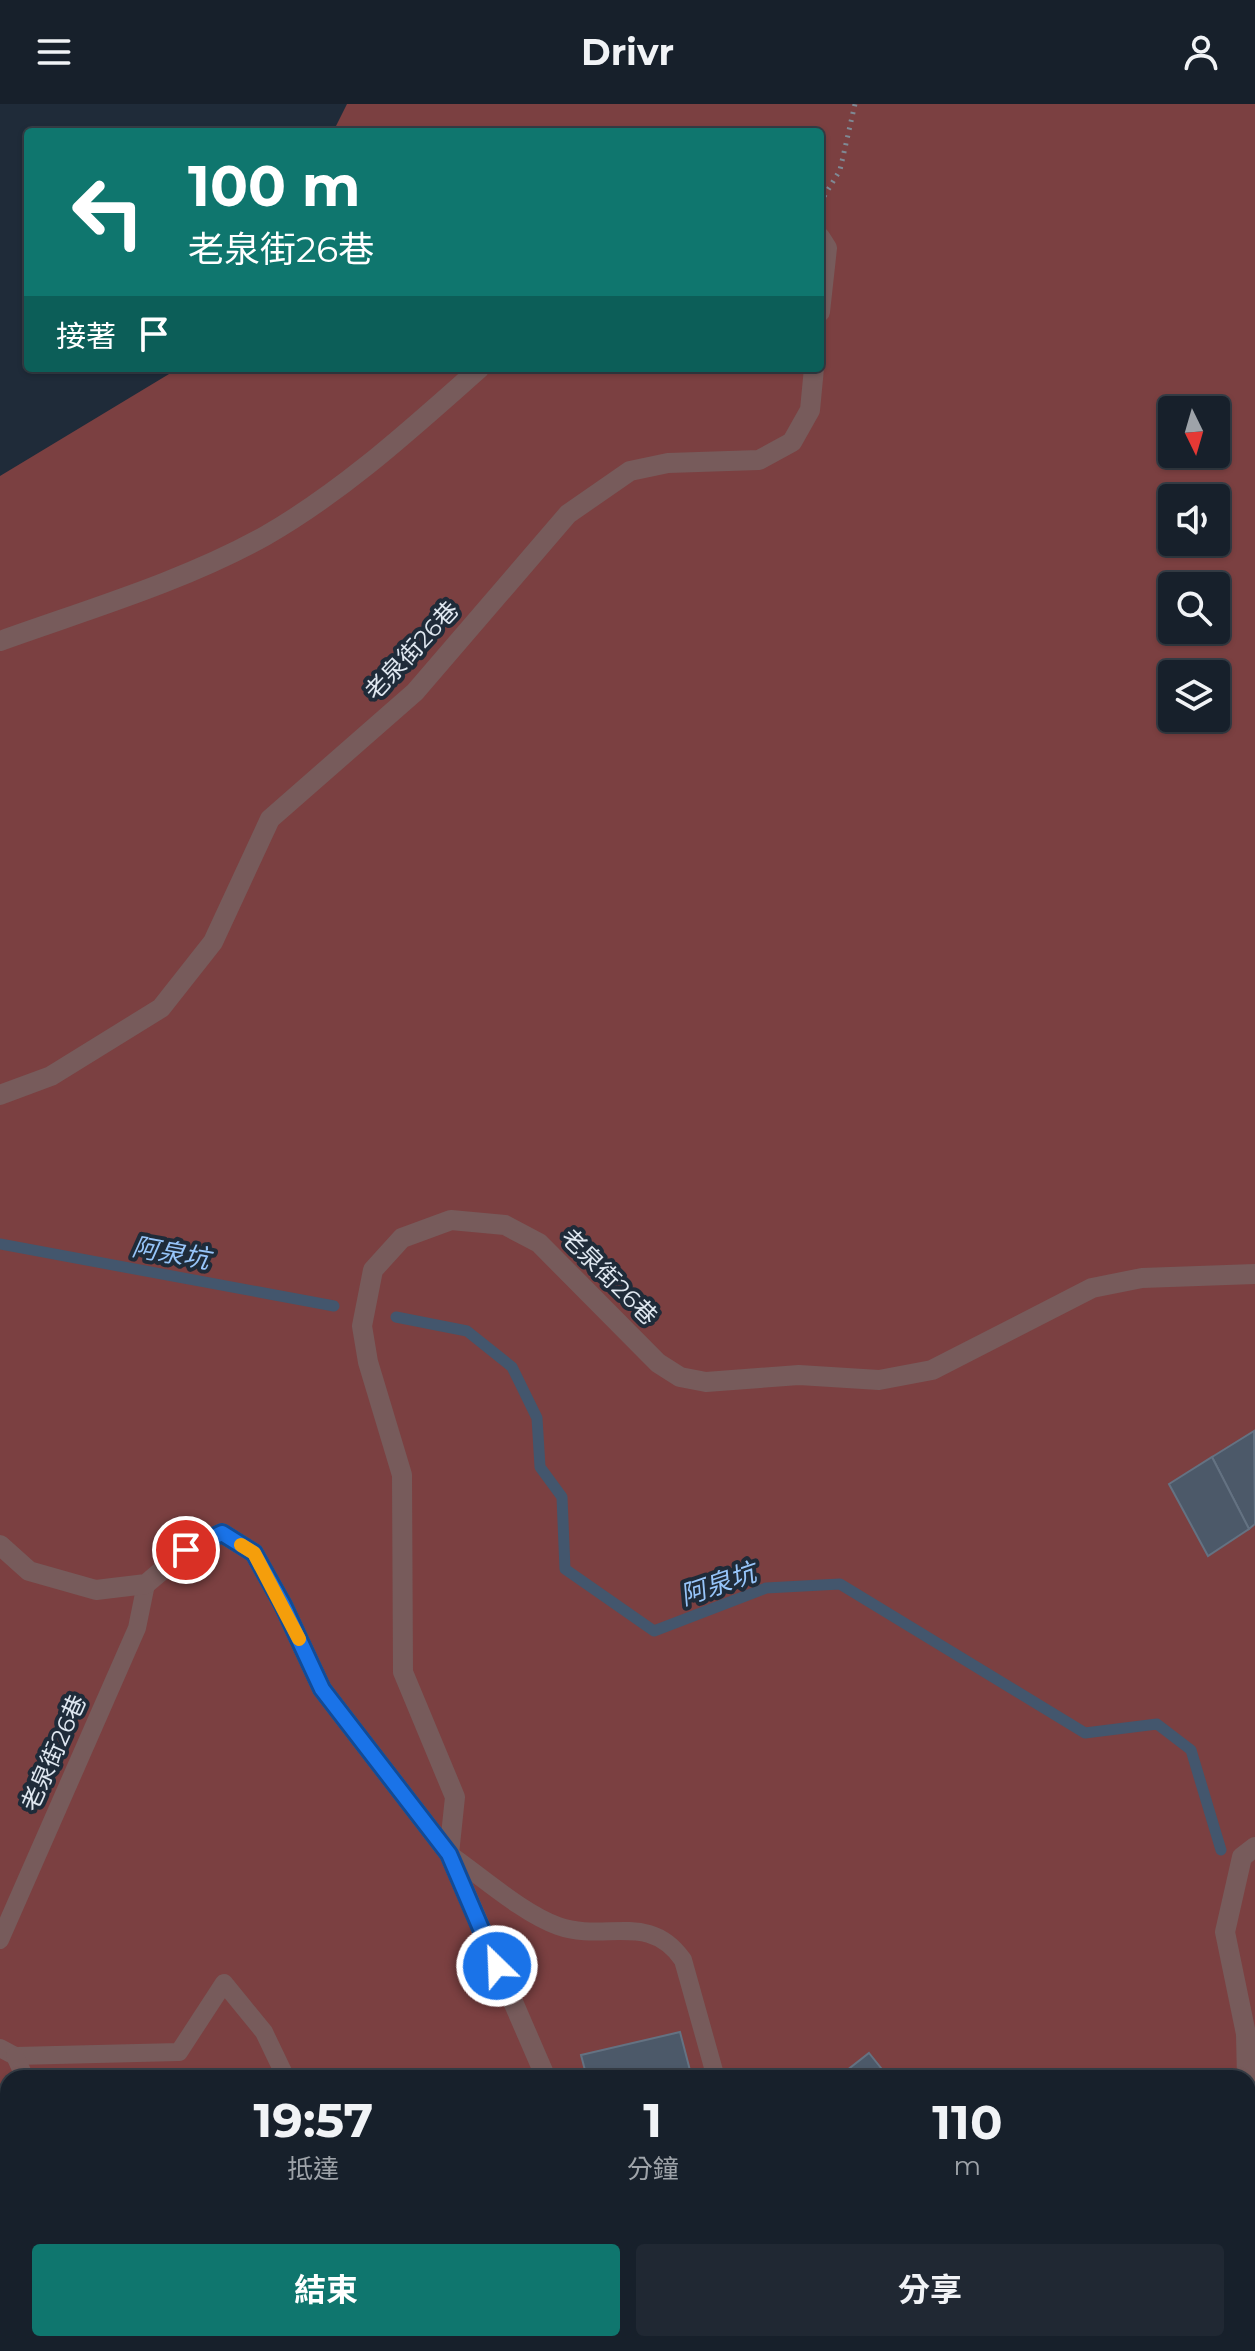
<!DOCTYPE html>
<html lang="zh-TW">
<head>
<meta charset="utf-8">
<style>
  body { margin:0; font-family:Montserrat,"Noto Sans TC",sans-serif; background:#202833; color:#f1f3f6; height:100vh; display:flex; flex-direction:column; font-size:30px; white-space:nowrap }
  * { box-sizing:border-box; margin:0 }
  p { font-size:26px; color:#9ea3a9 }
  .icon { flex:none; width:44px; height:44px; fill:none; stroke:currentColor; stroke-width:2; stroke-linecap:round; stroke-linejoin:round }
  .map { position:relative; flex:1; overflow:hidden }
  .panel { position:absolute; left:0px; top:1966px; width:1256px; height:282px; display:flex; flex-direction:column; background:#17202b; border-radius:24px 24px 0 0; box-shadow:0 2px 6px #0004,0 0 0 2px #363e47 }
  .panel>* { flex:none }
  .top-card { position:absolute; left:24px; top:24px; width:800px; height:244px; border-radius:8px; box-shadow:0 2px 6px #0004,0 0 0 2px #363e47; background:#0f766e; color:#fff; overflow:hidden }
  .needle { width:52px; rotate:175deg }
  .tools { position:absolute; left:1158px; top:292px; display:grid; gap:16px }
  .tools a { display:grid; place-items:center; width:72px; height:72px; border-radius:8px; background:#17202b; box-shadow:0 2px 6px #0004,0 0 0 2px #363e47; font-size:40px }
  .pin { position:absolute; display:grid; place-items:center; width:68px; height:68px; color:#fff; margin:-34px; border:4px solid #fff; border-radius:50%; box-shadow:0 2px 8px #0007 }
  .me { position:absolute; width:88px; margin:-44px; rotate:336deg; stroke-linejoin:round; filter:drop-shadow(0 0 6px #0008) }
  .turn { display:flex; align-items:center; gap:28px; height:168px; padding:0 32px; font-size:36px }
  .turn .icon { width:104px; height:104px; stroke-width:2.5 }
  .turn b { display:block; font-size:56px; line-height:68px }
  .then { display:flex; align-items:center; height:76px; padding:0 32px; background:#0003; gap:16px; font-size:30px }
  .eta { display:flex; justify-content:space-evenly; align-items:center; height:136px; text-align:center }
  .eta b { font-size:48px; font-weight:700; line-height:56px }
  .primary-button { display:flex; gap:16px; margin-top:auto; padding:16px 32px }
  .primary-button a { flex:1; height:92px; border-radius:8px; background:#0f766e; color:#fff; font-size:32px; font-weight:700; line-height:92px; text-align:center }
  .primary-button a+a { background:#202833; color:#f1f3f6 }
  header { display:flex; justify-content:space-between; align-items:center; height:104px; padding:0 32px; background:#17202b; font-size:36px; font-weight:700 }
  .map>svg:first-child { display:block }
  .forest { fill:#7b4041; fill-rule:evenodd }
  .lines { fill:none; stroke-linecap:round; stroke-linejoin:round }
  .stream { stroke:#43566d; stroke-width:11 }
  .building { fill:#4c5969; stroke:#647282; stroke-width:2 }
  .path { stroke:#7f8994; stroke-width:5; stroke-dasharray:2 6; stroke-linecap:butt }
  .service { stroke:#775b5b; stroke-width:18 }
  .minor { stroke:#775b5b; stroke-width:20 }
  .route-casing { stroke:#114b97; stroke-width:20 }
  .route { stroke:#1a73e8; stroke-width:14 }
  .slow { stroke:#f59e0b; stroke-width:14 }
  .labels { text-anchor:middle; stroke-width:8; stroke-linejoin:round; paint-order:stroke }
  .street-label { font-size:24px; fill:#dfe7f0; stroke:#1f2b39 }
  .water-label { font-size:26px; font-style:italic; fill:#97c5fa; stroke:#1f2b39 }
</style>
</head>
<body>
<header><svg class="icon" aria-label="menu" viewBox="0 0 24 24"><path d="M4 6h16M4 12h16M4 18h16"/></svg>Drivr<svg class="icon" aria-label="person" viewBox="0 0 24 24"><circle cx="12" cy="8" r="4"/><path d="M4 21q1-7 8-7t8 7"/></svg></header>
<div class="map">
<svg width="1255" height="2247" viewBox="0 0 1255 2247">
  <rect width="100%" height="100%" fill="#1f2b39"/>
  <path class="forest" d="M 347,0 L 1255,0 L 1255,2247 L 0,2247 L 0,372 L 179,264 L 820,264 L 820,28 L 333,28 ZM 1172,306 L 1216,306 L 1216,350 L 1172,350 ZM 1172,394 L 1216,394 L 1216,438 L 1172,438 ZM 1172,482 L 1216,482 L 1216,526 L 1172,526 ZM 1172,570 L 1216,570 L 1216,614 L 1172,614 ZM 8,1974 L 1248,1974 L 1248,2240 L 8,2240 Z"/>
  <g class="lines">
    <g class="stream">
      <polyline points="0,1140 334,1202"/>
      <polyline points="396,1213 467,1227 512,1263 537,1314 540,1363 562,1393 565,1465 654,1527 766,1484 840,1480 1085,1629 1157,1620 1191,1646 1221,1746"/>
    </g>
  </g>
  <g class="building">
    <polygon points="1254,1327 1255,1420 1249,1425 1212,1353"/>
    <polygon points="1212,1353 1249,1425 1208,1452 1169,1380"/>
    <polygon points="680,1928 692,1974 587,1974 581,1951"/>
    <polygon points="869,1949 889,1974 851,1974 846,1967"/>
  </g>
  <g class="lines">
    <g class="path">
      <polyline points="820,99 840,66 855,0"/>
      <polyline points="738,1967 746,1968 746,1974"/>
      <polyline points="534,2240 542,2247"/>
    </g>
    <g class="service">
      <path d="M 449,1750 C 481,1772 522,1809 558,1822 C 605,1839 649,1807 683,1856 L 716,1974"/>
      <polyline points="0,1836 137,1524 146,1480"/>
      <polyline points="0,1944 15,1952 179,1948 224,1879 264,1928 286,1974"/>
      <polyline points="15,1952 25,1974"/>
      <polyline points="0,2072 8,2062"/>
      <polyline points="325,2247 328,2240"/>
      <polyline points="870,2247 872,2240"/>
    </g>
    <g class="minor">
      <polyline points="820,133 827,144 820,208"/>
      <path d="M 0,537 C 89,505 182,478 265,432 C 345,386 411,325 480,264"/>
      <polyline points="0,991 51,972 161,904 213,838 270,715 415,588 568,410 630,367 668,359 759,356 792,338 810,306 814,264"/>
      <polyline points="0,1441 29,1467 96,1486 146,1480 186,1446 222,1429 254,1449 283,1501 322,1585 449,1750 546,1974"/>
      <polyline points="449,1750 455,1693 403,1568 402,1371 368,1258 362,1222 373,1166 402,1134 451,1116 505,1121 539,1139 658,1259 680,1273 706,1278 799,1271 879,1276 932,1266 1092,1184 1142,1174 1255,1170"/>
      <polyline points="1247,1974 1246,1930 1225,1828 1242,1753 1255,1743"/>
      <polyline points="1248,1993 1248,2076"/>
      <polyline points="713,2240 716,2247"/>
      <polyline points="1244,2240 1247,2247"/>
    </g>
  </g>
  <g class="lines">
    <g class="route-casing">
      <polyline id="route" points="186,1446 222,1429 254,1449 283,1501 322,1585 449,1750 497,1862"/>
    </g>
    <use href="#route" class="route"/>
    <polyline class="slow" points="241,1441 254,1449 299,1535"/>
  </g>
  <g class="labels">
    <g class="street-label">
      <text transform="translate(412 547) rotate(-47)" y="8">老泉街26巷</text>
      <text transform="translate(609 1173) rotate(45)" y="8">老泉街26巷</text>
      <text transform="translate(54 1649) rotate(-66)" y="8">老泉街26巷</text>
    </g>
    <g class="water-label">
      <text transform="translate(171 1149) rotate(10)" y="9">阿泉坑</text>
      <text transform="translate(718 1480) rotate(-19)" y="9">阿泉坑</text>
    </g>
  </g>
</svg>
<div class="tools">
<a><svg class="needle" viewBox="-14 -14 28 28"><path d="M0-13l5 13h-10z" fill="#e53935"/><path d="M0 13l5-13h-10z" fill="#9ea3a9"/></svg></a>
<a><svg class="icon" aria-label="sound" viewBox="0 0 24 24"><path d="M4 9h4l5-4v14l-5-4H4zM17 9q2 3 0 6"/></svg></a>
<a><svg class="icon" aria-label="search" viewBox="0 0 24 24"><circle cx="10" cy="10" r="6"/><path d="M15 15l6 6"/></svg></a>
<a><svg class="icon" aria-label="layers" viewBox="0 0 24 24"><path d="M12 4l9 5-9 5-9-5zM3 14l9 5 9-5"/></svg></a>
</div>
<div class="pin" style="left:186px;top:1446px;background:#d93025"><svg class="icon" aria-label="arrive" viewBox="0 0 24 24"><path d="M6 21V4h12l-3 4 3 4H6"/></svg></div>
<svg class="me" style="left:497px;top:1862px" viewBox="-20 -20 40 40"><circle r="17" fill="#1a73e8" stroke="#fff" stroke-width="3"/><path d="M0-11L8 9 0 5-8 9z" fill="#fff"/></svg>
<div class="top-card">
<div class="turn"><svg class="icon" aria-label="left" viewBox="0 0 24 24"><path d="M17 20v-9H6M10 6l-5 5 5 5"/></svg><div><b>100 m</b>老泉街26巷</div></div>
<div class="then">接著<svg class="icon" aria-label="arrive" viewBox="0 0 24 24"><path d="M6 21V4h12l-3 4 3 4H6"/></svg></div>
</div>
<section class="panel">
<div class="eta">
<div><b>19:57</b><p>抵達</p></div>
<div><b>1</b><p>分鐘</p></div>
<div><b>110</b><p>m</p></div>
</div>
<div class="primary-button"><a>結束</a><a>分享</a></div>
</section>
</div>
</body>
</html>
